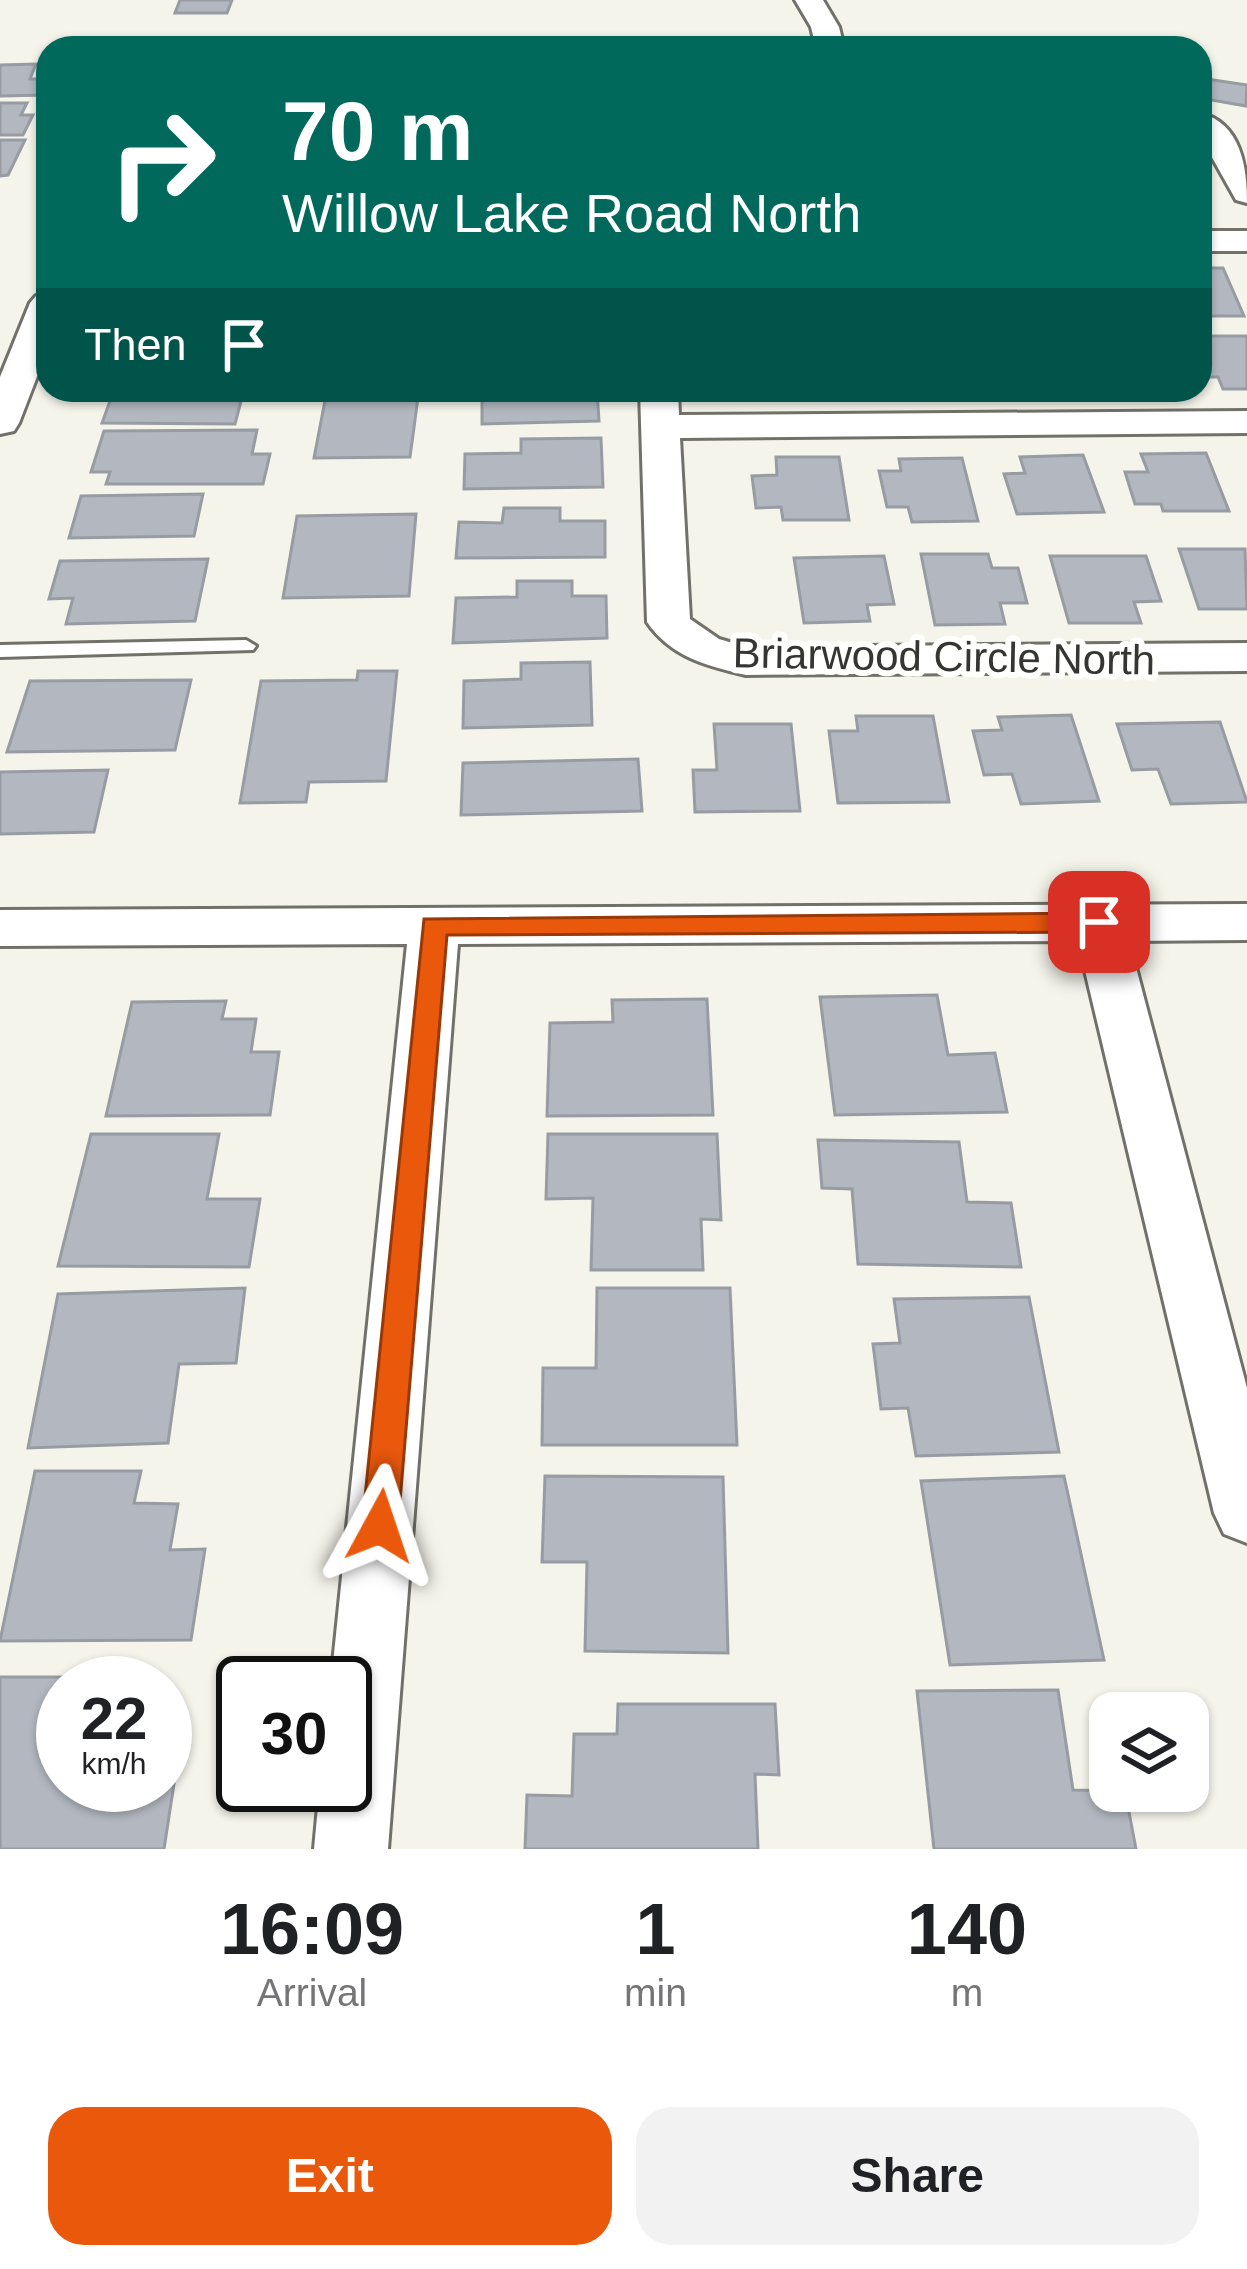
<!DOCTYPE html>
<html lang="en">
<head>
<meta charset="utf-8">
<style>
  body { margin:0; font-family:Helvetica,sans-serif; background:#f2f2f2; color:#202124; height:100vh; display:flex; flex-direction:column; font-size:45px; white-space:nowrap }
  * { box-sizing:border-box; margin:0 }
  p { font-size:39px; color:#757577 }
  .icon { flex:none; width:66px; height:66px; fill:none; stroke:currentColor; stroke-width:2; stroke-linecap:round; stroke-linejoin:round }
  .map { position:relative; height:1849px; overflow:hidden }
  .details { display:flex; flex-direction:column; background:#fff; flex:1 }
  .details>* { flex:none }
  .guide { position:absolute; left:36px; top:36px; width:1176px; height:366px; border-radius:36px; box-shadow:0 3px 9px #0004; background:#00695c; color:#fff; overflow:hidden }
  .controls { position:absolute; left:1089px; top:1692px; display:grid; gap:24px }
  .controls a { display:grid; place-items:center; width:120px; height:120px; border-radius:24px; background:#fff; box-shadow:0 3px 9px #0004; font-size:60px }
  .speed { position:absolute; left:36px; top:1656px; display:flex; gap:24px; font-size:60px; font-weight:700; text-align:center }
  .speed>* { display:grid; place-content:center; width:156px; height:156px; border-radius:50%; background:#fff; box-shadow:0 3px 9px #0004; line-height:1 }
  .speed small { font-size:30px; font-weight:400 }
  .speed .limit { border:6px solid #111; border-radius:18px; background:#fff; color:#111 }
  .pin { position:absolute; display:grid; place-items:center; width:102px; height:102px; color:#fff; margin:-51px; border-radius:24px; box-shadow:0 6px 18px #0006 }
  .me { position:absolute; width:132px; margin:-66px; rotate:5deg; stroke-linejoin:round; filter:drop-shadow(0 0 9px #0008) }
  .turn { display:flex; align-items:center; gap:42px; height:252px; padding:0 48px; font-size:54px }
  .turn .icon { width:156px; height:156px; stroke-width:2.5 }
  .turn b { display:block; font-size:84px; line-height:102px }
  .then { display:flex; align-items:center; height:114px; padding:0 48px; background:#0003; gap:24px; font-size:45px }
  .eta { display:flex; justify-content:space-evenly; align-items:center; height:204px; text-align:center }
  .eta b { font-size:72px; font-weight:600; line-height:84px }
  .cta { display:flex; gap:24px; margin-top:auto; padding:24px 48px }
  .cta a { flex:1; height:138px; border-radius:36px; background:#ea580c; color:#fff; font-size:48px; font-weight:600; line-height:138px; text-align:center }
  .cta a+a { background:#f2f2f2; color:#202124 }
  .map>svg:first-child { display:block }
  .building { fill:#b3b8c0; stroke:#979ca3; stroke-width:3 }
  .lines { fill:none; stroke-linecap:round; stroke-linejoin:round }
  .lane-casing { stroke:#717169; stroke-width:6 }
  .street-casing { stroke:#717169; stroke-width:6 }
  .lane { fill:#fff; fill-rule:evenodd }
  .street { fill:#fff; fill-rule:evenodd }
  .route { fill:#ea580c; stroke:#983908; stroke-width:3 }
  .labels { text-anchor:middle; stroke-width:12; stroke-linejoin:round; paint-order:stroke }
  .street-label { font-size:42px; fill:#353531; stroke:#fffffe }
</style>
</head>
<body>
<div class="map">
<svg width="1247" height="1849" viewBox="0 0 1247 1849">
  <rect width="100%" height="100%" fill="#f4f4eb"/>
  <g class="building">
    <polygon points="180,0 232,0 227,13 175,13"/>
    <polygon points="36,64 30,79 48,79 48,95 0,96 0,65"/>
    <polygon points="1200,78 1247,85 1246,106 1200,98"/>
    <polygon points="0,103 27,103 21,115 33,115 23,135 0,135"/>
    <polygon points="0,140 25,140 8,175 0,176"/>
    <polygon points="1200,268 1223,268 1244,316 1200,316"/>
    <polygon points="1200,336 1247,336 1247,389 1223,389 1218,377 1200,377 1200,349 1206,349"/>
    <polygon points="114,390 244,390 235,424 102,423"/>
    <polygon points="327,390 419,390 410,457 314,458"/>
    <polygon points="482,390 597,390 599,421 482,424"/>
    <polygon points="867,390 928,390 929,396 868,396"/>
    <polygon points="257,430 252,454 270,454 263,484 106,484 110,472 91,472 104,431"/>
    <polygon points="601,438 603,487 464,489 465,454 521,453 521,439"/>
    <polygon points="1206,453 1229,511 1163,511 1161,504 1135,504 1125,472 1148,472 1141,454"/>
    <polygon points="1083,455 1104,512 1017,514 1004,474 1025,473 1020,457"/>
    <polygon points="776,457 839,457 849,520 783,520 781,507 756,508 752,476 777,475"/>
    <polygon points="962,458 978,521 912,522 908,507 887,507 879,471 901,471 899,459"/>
    <polygon points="203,494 194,536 69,538 81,496"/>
    <polygon points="504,508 560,508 560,521 605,521 605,557 456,558 459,522 502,523"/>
    <polygon points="416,514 409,596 283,598 297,516"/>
    <polygon points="1179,549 1245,549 1247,609 1199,609"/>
    <polygon points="921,554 988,554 992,568 1018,568 1027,603 1000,603 1005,624 935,625"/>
    <polygon points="884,556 894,604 867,605 870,621 804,623 794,558"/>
    <polygon points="1050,556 1146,556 1161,601 1134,602 1141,623 1069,623"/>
    <polygon points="208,559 195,621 66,624 73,598 49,599 60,561"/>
    <polygon points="517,581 572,581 572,596 606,596 607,638 453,643 456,598 517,597"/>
    <polygon points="590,662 592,725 463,728 464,681 521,679 521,663"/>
    <polygon points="358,671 397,671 386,781 309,782 306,802 240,803 261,681 357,680"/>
    <polygon points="191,680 175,750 7,752 30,681"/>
    <polygon points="1071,715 1099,801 1021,804 1012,774 984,775 973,731 1002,730 998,717"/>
    <polygon points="856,716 933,716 949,802 838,803 829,731 858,731"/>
    <polygon points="1220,722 1247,802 1171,804 1158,769 1132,770 1117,724"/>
    <polygon points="714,724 791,724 800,811 695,812 693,770 717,770"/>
    <polygon points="638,759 642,811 461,815 463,763"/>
    <polygon points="108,770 94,832 0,834 0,772"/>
    <polygon points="937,995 948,1055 995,1053 1007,1112 835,1115 820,997"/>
    <polygon points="707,999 713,1115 547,1116 550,1023 613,1022 612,1000"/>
    <polygon points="226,1001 222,1019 256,1019 251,1052 279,1052 270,1115 106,1116 132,1002"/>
    <polygon points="91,1134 219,1134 207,1199 260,1199 249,1267 58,1266"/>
    <polygon points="548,1134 717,1134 721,1220 701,1219 703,1270 591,1270 593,1198 546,1199"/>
    <polygon points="818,1140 959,1142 967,1202 1011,1203 1021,1267 858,1264 852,1189 822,1188"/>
    <polygon points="245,1288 236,1363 179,1364 168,1443 28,1448 58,1294"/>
    <polygon points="597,1288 730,1288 737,1445 542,1445 543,1368 596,1368"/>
    <polygon points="1029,1297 1059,1452 916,1456 908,1408 881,1409 873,1344 900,1343 894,1299"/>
    <polygon points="35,1471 141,1471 134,1503 178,1504 170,1550 205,1549 191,1640 0,1641"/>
    <polygon points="545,1476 723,1477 728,1653 585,1651 587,1562 542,1562"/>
    <polygon points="1064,1476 1104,1660 950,1665 921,1481"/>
    <polygon points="0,1677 134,1677 133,1683 63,1683 63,1785 174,1784 164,1849 0,1849"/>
    <polygon points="1058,1690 1073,1790 1125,1791 1136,1849 934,1849 917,1691"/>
    <polygon points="618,1704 775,1704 779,1775 755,1774 758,1849 525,1849 527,1795 572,1796 574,1734 617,1734"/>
  </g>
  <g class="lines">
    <g class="lane-casing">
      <polygon id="lane" points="246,640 256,646 253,650 0,657 0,645"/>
    </g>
    <g class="street-casing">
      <g id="street">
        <polygon points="795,0 823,0 839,27 844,48 816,48 811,27"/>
        <path d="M 1200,113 C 1241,123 1247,167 1247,203 L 1236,200 L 1200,136 Z"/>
        <rect x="1200" y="231" width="47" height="20"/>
        <polygon points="48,292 48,348 19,423 14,431 0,434 0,377 30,303 36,296"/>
        <path d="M 640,390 L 678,390 L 679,415 L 1247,411 L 1247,433 L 680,438 L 690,619 L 719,639 L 746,647 L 1247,643 L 1247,671 L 746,675 C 707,666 671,657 647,622 Z"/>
        <polygon points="1247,904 1247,940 1129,941 1247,1388 1247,1543 1224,1534 1214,1513 1078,941 458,944 388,1849 314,1849 320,1785 345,1785 345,1683 331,1683 407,944 0,946 0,910"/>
      </g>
    </g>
    <use href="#lane" class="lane"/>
    <use href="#street" class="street"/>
  </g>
  <polygon class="route" points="1099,913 1113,922 1099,932 447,935 398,1526 392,1537 380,1542 367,1537 362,1526 424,919"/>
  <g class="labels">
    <g class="street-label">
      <text transform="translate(944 656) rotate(1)" y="15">Briarwood Circle North</text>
    </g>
  </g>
</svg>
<div class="controls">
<a><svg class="icon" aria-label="layers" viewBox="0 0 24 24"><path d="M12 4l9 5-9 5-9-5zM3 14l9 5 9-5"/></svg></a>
</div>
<div class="speed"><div>22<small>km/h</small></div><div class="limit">30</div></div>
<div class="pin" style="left:1099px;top:922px;background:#d93025"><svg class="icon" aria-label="arrive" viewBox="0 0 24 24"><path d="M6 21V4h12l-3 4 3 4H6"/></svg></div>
<svg class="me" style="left:380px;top:1526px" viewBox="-20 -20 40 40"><path d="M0-17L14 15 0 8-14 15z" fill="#ea580c" stroke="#fff" stroke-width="4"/></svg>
<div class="guide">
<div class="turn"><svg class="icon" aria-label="right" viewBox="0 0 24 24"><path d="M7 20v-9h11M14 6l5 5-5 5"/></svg><div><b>70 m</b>Willow Lake Road North</div></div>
<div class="then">Then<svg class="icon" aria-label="arrive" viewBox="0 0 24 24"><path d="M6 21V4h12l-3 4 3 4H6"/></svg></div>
</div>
</div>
<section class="details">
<div class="eta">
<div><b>16:09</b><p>Arrival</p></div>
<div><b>1</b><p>min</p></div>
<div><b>140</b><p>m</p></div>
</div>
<div class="cta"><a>Exit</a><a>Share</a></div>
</section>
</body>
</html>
